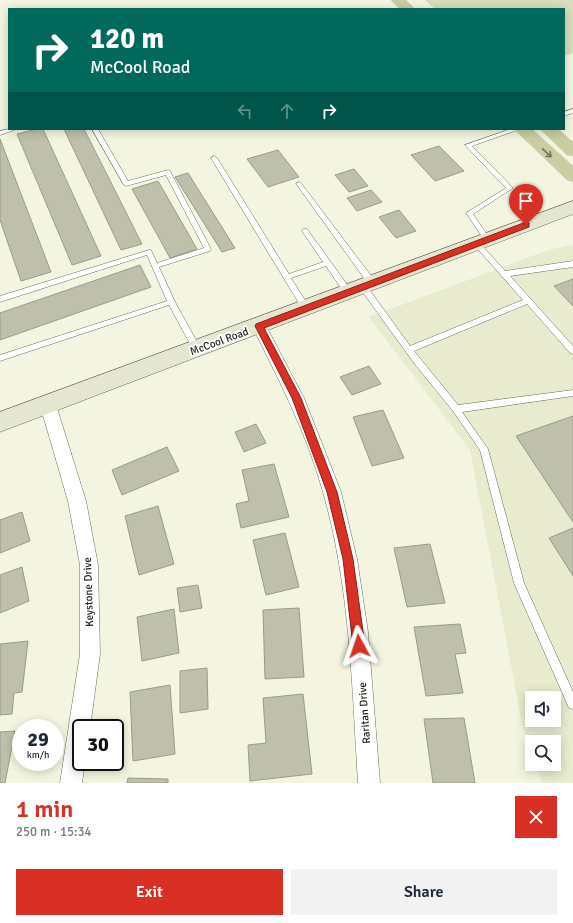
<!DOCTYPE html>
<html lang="en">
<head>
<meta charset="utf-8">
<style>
  body { margin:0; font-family:Signika,sans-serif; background:#f2f2f3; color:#1f2937; height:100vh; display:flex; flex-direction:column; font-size:15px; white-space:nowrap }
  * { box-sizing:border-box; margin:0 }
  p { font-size:13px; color:#747a83 }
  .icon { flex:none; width:22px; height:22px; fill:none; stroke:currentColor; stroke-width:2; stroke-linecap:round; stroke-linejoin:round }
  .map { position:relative; height:783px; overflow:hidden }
  .drawer { display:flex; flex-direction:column; background:#fff; flex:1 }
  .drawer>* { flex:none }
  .top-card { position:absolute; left:8px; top:8px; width:557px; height:122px; border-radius:0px; box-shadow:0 2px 10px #0003; background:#00695c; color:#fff; overflow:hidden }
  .fabs { position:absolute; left:525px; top:691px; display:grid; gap:8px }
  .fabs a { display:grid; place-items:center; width:36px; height:36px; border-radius:0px; background:#fff; box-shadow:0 2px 10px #0003; font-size:20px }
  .speed { position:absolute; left:12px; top:719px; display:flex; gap:8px; font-size:20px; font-weight:700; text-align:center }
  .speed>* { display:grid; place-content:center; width:52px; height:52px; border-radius:50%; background:#fff; box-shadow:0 2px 10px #0003; line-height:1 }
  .speed small { font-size:10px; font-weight:400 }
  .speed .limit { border:2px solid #111; border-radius:6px; background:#fff; color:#111 }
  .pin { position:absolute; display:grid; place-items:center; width:34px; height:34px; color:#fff; margin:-41px -17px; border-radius:50% 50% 50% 0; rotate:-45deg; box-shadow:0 0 4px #0007 }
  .pin .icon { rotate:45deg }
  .me { position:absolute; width:44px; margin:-22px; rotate:355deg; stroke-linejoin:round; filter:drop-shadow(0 0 3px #0008) }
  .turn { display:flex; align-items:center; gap:14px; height:84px; padding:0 16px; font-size:18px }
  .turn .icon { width:52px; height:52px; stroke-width:2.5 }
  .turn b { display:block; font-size:28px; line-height:34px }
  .lanes { display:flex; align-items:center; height:38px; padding:0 16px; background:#0003; justify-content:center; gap:20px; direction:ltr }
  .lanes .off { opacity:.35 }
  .round { display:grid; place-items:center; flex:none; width:42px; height:42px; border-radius:0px; background:#f2f2f3 }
  .headline { display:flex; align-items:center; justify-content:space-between; height:68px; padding:0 16px }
  h1 { font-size:24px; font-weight:600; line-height:30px; color:#d93025 }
  .primary-button { display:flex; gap:8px; margin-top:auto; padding:8px 16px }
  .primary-button a { flex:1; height:46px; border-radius:0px; background:#d93025; color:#fff; font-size:16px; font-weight:600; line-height:46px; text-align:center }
  .primary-button a+a { background:#f2f2f3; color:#1f2937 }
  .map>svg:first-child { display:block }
  .built { fill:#e8ebce; fill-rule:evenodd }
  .green { fill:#d9ddbc }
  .building { fill:#bec0ac; stroke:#9a9c89 }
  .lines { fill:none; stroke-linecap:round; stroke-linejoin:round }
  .lane-casing { stroke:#6c6d5b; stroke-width:1 }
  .street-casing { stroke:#6c6d5b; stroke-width:1 }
  .secondary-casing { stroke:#6c6d5b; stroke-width:1 }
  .primary-casing { stroke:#dfdfde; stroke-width:1 }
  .lane { fill:#fff; fill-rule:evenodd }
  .street { fill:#fff; fill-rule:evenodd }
  .secondary { fill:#e4e6d0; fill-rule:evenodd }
  .primary { fill:#cacda2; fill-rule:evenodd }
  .oneway { stroke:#73755c }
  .route { fill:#d93025; stroke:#8d1f18 }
  .labels { text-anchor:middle; stroke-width:4; stroke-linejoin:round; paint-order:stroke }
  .street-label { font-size:11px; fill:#1c1d16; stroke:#fff }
</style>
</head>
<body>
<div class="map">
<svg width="573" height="783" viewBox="0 0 573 783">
  <rect width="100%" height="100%" fill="#f3f5e0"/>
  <path class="built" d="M 573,245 L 573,783 L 542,783 L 536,764 L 554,764 L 554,742 L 532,742 L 532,753 L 522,723 L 470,450 L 369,317 L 548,250 ZM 532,698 L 554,698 L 554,720 L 532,720 Z"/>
  <polygon class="green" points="425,0 573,0 573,53 564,56 564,9 435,9"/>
  <g class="building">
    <polygon points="37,129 43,129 101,256 72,265 17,134"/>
    <polygon points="64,129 84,129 142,244 121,250"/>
    <polygon points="0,139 51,272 21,281 0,220"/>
    <polygon points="439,146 464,171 435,181 411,155"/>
    <polygon points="278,150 299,177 268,187 247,159"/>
    <polygon points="354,169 368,186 349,192 335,175"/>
    <polygon points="188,173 235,248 222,252 175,177"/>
    <polygon points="158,181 197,249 170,258 132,189"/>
    <polygon points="371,190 382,202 357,211 347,198"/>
    <polygon points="399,210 416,231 396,238 379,217"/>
    <polygon points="140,265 151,287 0,340 0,313"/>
    <polygon points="573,279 573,306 554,286"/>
    <polygon points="369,366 381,384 352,395 340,377"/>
    <polygon points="383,410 404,458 372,466 353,417"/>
    <polygon points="573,416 573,522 516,436"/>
    <polygon points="256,424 266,443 244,452 235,432"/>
    <polygon points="167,447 179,471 122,495 112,470"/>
    <polygon points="274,464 289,517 241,528 236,504 249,501 242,470"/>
    <polygon points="158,506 174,564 139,575 125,516"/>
    <polygon points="22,512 30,541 0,553 0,520"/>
    <polygon points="573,528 573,576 549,538"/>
    <polygon points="285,533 299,587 266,595 253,540"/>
    <polygon points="430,544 445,603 407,607 394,548"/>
    <polygon points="22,567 29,601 0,613 0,575"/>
    <polygon points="198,585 202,608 180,612 177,588"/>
    <polygon points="299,608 304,677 265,679 263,610"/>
    <polygon points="174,609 179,653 142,661 137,617"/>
    <polygon points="460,624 466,653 455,654 463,693 426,696 414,627"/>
    <polygon points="28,641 22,692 14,693 12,714 0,715 0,644"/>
    <polygon points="207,668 208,709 180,713 180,671"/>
    <polygon points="170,685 175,754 133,761 130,692"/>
    <polygon points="303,694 312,774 250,781 248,745 266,743 263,698"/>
    <polygon points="464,718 475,783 433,783 424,719"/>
    <polygon points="15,731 5,783 0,783 0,732"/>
    <polygon points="128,778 168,779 168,783 127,783"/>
  </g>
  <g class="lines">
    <g class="lane-casing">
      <g id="lane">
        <polygon points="573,109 573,113 564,116 564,112"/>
        <polygon points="9,129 17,129 0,135 0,131"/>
        <polygon points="92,129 98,129 128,181 168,170 170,171 211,249 210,251 159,267 175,302 201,349 197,352 194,351 169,305 0,361 0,355 167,301 147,255 0,302 0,296 149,250 151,250 157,263 204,248 166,175 126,186 124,185"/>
        <polygon points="511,129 520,129 472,146 513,188 473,214 490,239 487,241 485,241 466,213 506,188 465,145"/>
        <polygon points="214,156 217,158 289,274 323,262 302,231 303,229 307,229 351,290 352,292 351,294 345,294 326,266 291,278 310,308 309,310 303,310 211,158"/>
        <polygon points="299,182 301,183 375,281 376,283 375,285 369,285 297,185 296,184"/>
        <polygon points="475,242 479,242 505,271 573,261 573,267 510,276 573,346 573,354 570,353 527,304 414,351 458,405 573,390 573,396 462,412 488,449 524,583 573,692 573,709 569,708 514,583 480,450 453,411 414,363 359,287 363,284 366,285 410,346 523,300 475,246 474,244"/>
      </g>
    </g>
    <g class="street-casing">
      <g id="street">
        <path d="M 259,320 L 264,322 L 304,398 L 341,492 L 357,559 L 368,632 L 380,783 L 358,783 C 352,686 350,586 323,492 C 307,434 279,380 252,326 L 254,322 Z"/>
        <polygon points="48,398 54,400 56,405 86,501 98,565 100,654 90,728 81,728 81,762 85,762 82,783 60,783 80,654 80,565 68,501 40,405 42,400"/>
      </g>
    </g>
    <g class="secondary-casing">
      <polygon id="secondary" points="573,201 573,214 0,432 0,412"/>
    </g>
    <g class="primary-casing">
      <g id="primary">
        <polygon points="391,0 406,0 415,9 400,9"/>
        <polygon points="514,129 532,129 573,166 573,182 567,180"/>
        <polygon points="540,129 558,129 573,142 573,156 567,155"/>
      </g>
    </g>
    <use href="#lane" class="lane"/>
    <use href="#street" class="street"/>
    <use href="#secondary" class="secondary"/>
    <use href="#primary" class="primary"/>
  </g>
  <defs><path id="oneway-shaft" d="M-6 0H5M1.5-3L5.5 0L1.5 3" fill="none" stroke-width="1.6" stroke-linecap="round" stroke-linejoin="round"/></defs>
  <use class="oneway" href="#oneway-shaft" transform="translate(547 153) rotate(43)"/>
  <polygon class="route" points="526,222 529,223 529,227 264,328 301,398 337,492 353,559 365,646 363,650 359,652 355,650 353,646 343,559 327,492 292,398 255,326 256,324"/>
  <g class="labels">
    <g class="street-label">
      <text transform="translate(219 341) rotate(-20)" y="4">McCool Road</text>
      <text transform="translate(88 592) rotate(-92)" y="4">Keystone Drive</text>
      <text transform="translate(364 713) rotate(-94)" y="4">Raritan Drive</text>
    </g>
  </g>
</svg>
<div class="fabs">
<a><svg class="icon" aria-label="sound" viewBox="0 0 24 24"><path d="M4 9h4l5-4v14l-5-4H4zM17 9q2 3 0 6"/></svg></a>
<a><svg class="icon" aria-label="search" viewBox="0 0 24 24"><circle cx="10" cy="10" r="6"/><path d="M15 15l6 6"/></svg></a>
</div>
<div class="speed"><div>29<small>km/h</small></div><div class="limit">30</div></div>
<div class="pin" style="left:526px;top:225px;background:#d93025"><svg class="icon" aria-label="arrive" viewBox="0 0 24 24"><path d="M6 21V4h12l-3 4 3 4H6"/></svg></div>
<svg class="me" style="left:359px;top:646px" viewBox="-20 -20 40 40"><path d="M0-17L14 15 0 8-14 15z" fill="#d93025" stroke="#fff" stroke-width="4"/></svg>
<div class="top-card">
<div class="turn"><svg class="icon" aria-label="right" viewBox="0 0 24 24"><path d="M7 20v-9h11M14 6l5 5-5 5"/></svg><div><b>120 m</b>McCool Road</div></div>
<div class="lanes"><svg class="icon off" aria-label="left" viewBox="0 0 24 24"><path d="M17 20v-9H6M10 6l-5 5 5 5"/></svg><svg class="icon off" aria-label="ahead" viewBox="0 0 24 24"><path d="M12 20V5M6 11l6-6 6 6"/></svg><svg class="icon" aria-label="right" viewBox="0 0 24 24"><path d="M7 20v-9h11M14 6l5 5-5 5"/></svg></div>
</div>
</div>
<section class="drawer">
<div class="headline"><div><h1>1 min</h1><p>250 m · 15:34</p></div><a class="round" style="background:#d93025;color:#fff"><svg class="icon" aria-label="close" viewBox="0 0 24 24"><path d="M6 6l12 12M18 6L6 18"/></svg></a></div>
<div class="primary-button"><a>Exit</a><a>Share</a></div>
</section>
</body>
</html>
